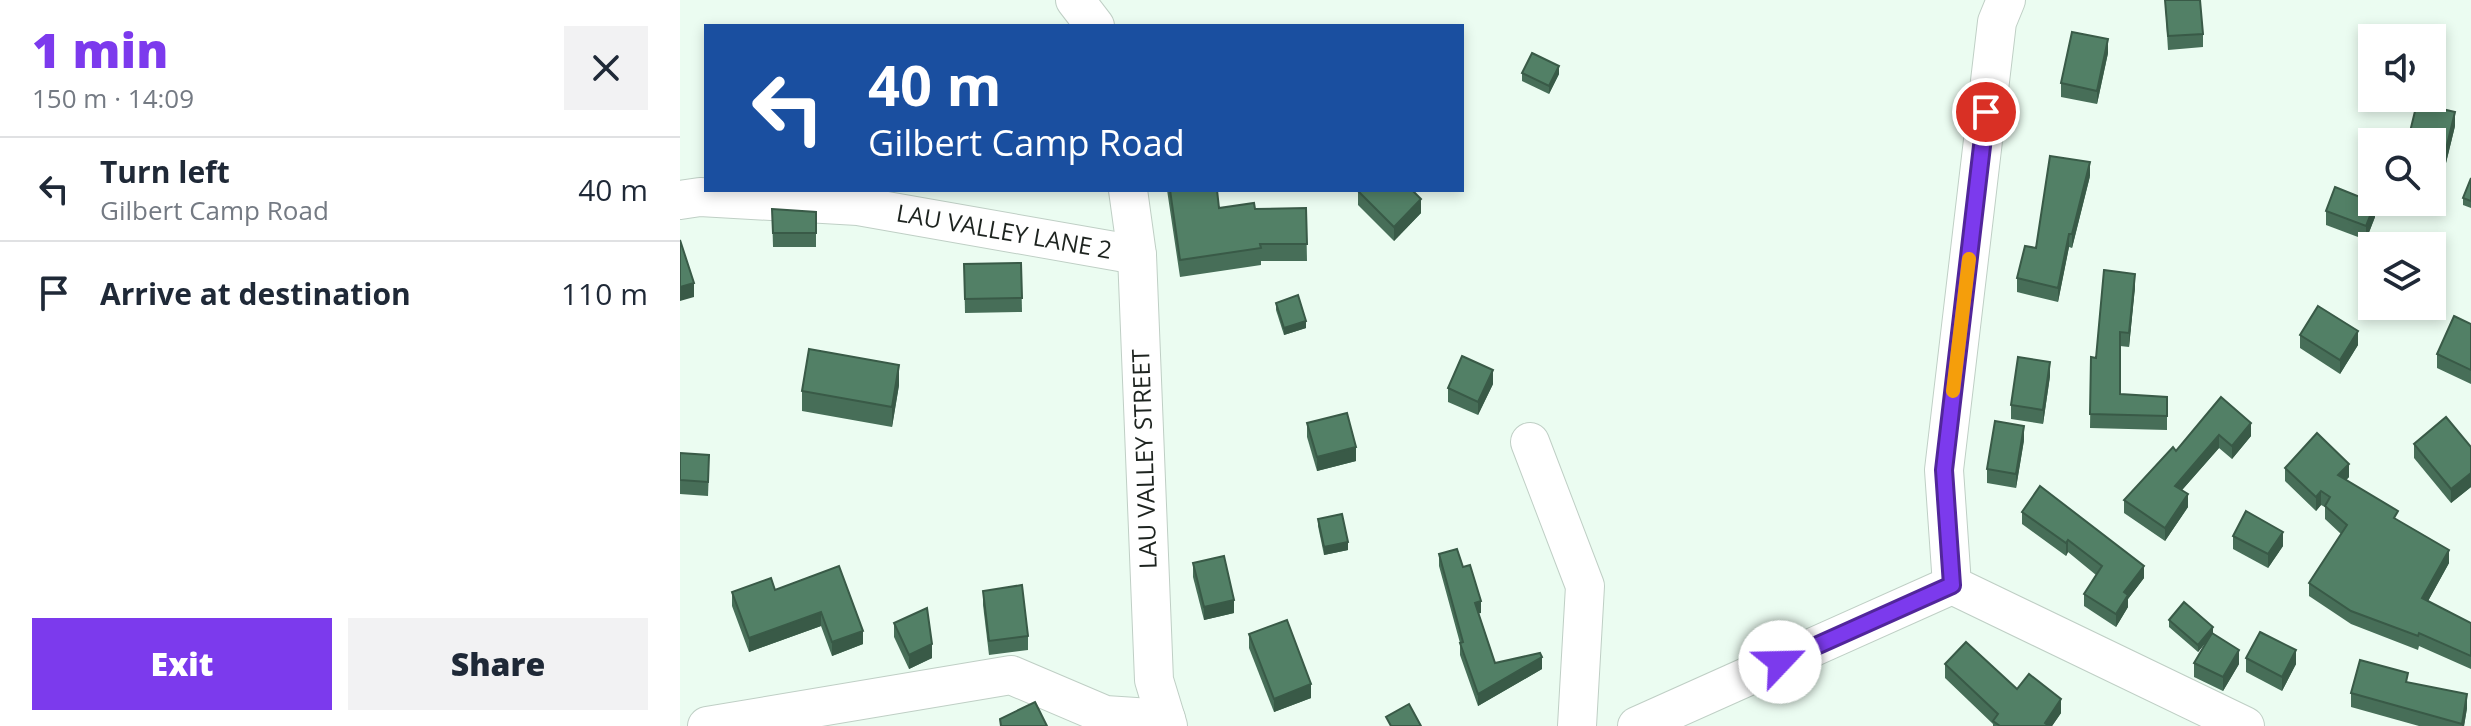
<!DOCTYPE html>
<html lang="en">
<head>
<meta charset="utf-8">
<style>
  body { margin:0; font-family:"Open Sans",sans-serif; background:#f2f2f3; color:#1f2937; height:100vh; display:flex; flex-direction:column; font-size:30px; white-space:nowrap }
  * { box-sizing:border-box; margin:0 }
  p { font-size:26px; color:#747a83 }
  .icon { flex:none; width:44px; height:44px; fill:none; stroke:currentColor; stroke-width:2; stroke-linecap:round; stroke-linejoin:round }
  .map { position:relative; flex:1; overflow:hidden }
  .details { display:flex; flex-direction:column; background:#fff; width:680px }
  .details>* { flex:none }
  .guide { position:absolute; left:24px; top:24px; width:760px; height:168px; border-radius:0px; box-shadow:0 4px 12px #0003; background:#1a4fa0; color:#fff; overflow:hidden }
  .buttons { position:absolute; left:1678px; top:24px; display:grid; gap:16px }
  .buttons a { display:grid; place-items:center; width:88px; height:88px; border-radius:0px; background:#fff; box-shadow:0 4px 12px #0003; font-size:40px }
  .pin { position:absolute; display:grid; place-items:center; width:68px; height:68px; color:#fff; margin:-34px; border:4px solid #fff; border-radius:50%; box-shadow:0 2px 8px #0007 }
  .me { position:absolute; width:88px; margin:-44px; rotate:66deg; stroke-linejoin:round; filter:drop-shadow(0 0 6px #0008) }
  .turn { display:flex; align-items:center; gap:28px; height:168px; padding:0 32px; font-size:36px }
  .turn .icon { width:104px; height:104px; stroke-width:2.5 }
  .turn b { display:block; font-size:56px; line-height:68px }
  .round { display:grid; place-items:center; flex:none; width:84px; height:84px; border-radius:0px; background:#f2f2f3 }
  .overview { display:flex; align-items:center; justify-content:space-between; height:136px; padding:0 32px }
  h1 { font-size:48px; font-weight:800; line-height:60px; color:#7c3aed }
  .button { display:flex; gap:16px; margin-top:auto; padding:16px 32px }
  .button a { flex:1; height:92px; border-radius:0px; background:#7c3aed; color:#fff; font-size:32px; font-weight:800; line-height:92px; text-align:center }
  .button a+a { background:#f2f2f3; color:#1f2937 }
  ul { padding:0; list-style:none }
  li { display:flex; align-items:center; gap:24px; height:104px; padding:0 32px; border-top:2px solid #e0e1e3 }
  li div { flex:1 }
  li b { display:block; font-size:30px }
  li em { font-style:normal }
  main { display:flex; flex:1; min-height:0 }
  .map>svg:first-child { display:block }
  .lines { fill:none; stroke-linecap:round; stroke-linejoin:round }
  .minor-casing { stroke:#bfcfc5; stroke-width:40 }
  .minor { stroke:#fff; stroke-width:38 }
  .wall { fill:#476e58 }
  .shaded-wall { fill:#395a47 }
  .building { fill:#528066; stroke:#395a47; stroke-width:2 }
  .route-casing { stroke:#51269a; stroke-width:20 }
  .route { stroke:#7c3aed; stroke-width:14 }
  .slow { stroke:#f59e0b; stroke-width:14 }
  .labels { text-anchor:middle; stroke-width:8; stroke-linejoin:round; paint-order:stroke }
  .street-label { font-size:24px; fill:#1d231f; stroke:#fff }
</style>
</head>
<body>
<main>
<section class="details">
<div class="overview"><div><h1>1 min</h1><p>150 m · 14:09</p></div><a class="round"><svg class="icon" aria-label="close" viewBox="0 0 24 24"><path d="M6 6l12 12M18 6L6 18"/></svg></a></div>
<ul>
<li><svg class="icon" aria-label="left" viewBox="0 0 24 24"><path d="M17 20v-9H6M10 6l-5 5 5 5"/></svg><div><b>Turn left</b><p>Gilbert Camp Road</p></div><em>40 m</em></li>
<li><svg class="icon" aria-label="arrive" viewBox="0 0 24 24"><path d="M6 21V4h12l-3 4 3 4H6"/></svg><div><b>Arrive at destination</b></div><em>110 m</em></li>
</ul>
<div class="button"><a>Exit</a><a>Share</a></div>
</section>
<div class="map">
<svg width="1791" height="726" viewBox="0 0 1791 726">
  <rect width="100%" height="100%" fill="#ebfcf1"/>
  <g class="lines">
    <g class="minor-casing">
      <g id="minor">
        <polyline points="395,0 415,26"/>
        <polyline points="1326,0 1317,22 1264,470 1272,585 1565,726"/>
        <polyline points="448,190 457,255 474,680 488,726"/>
        <polyline points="0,200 20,197 178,206 457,255"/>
        <polyline points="850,442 905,586 897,726"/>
        <polyline points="27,726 331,675 425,715 486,719"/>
        <polyline points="957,726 1272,585"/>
      </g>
    </g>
    <use href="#minor" class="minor"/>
  </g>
  <g class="wall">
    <polygon points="1485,0 1523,34 1523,47 1488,50"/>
    <polygon points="1428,53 1417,104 1381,97 1381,83"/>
    <polygon points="842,73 879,74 869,94 842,81"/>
    <polygon points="1775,126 1766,163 1752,160 1752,142 1728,142 1728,140"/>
    <polygon points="1410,176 1392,248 1389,247 1378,302 1337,292 1337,278 1356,248"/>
    <polygon points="1791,178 1791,208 1783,205 1783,198"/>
    <polygon points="487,190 537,190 539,208 626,208 627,261 581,261 581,265 500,277"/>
    <polygon points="678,191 741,213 714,241 678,205"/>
    <polygon points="92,209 136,212 136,247 93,247"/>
    <polygon points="1646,211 1695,217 1686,240 1646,225"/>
    <polygon points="341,263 342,312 285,313 284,264"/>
    <polygon points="1455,287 1449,347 1440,346 1440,394 1487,397 1487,430 1410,428 1411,357 1416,358"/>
    <polygon points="596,303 626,328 604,335 596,310"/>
    <polygon points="1791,324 1791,384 1757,368 1757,354"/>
    <polygon points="1620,335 1678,345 1660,374 1620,348"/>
    <polygon points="1370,376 1363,424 1331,419 1331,405"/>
    <polygon points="813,384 798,415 768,402 768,388"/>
    <polygon points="219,385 212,427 122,411 122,391"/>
    <polygon points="1541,397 1571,436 1552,459 1539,448 1502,490 1508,507 1485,541 1444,513 1444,500 1496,451"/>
    <polygon points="627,423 676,461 637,471 627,437"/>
    <polygon points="1344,440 1336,488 1307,483 1307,469"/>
    <polygon points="1734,444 1791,447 1791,487 1771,503 1734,458"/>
    <polygon points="0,453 29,469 28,496 0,494"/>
    <polygon points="1605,468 1669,477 1666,480 1769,563 1748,601 1791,623 1791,669 1739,646 1738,650 1671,624 1629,596 1629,583 1661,534 1645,519 1645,507 1641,505 1636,511 1605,481"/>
    <polygon points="1342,512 1464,578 1448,599 1448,607 1436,627 1404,606 1404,594 1416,575 1388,552 1386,556 1342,524"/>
    <polygon points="638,519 668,550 644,555 638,526"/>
    <polygon points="1553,536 1603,546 1588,568 1553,549"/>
    <polygon points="759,554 783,567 801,613 798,613 815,663 862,669 798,706 780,655 780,643 759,566"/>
    <polygon points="513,563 554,613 524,620 513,577"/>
    <polygon points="159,566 183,644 152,656 141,626 69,652 52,606 52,592 95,590"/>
    <polygon points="303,591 348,636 348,650 309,655 303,605"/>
    <polygon points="1489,620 1533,634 1559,664 1543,691 1514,677 1514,663 1530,637 1518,652 1489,627"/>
    <polygon points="214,623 252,658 229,669 214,637"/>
    <polygon points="569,634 631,698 594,712 569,648"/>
    <polygon points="1566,658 1616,664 1602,691 1566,672"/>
    <polygon points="1265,664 1337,689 1381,713 1372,726 1313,726 1313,724 1265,678"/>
    <polygon points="1728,683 1787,708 1784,726 1739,726 1671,707 1671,693"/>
  </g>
  <g class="shaded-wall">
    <polygon points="1428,39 1428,53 1417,104 1417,91"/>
    <polygon points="879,66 879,74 869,94 869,86"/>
    <polygon points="1775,112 1775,126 1766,163 1766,149"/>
    <polygon points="1410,162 1410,176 1392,248 1392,234"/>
    <polygon points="741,199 741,213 714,241 714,227"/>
    <polygon points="1695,203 1695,217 1686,240 1686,226"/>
    <polygon points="1389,234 1389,247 1378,302 1378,288"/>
    <polygon points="1455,274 1455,287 1449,347 1449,333"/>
    <polygon points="14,283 14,297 0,301 0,287"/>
    <polygon points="626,321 626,328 604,335 604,328"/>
    <polygon points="1678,331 1678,345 1660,374 1660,360"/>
    <polygon points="1370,362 1370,376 1363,424 1363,410"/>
    <polygon points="219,365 219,385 212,427 212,407"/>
    <polygon points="813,370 813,384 798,415 798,402"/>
    <polygon points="1571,423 1571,436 1552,459 1552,446"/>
    <polygon points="1344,426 1344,440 1336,488 1336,474"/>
    <polygon points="1539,435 1539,448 1495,498 1495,486"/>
    <polygon points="676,447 676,461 637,471 637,457"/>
    <polygon points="1669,464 1669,477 1658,488 1658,475"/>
    <polygon points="1791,473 1791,487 1771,503 1771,489"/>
    <polygon points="1641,491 1641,505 1636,511 1636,497"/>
    <polygon points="1508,494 1508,507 1485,541 1485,528"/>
    <polygon points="1603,532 1603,546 1588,568 1588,554"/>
    <polygon points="1388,540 1388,552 1386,556 1386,543"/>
    <polygon points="668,542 668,550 644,555 644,547"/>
    <polygon points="1769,550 1769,563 1742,612 1742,598"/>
    <polygon points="1464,566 1464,578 1448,599 1448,607 1436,627 1436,614 1444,592"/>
    <polygon points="554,600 554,613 524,620 524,607"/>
    <polygon points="801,601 801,613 795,614 795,603"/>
    <polygon points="141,612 141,626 69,652 69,638"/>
    <polygon points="1533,627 1533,634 1518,652 1518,645"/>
    <polygon points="183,631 183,644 152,656 152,642"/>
    <polygon points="252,644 252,658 229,669 229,655"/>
    <polygon points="1559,650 1559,664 1543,691 1543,677"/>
    <polygon points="1616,650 1616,664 1602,691 1602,677"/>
    <polygon points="862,657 862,669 798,706 798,694"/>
    <polygon points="631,684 631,698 594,712 594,699"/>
    <polygon points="1787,694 1787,708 1784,726 1782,726"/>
    <polygon points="1381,699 1381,713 1372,726 1365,726 1365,723"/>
  </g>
  <g class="building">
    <polygon points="1485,0 1520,0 1523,34 1488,36"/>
    <polygon points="1392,32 1428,39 1417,91 1381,83"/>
    <polygon points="852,53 879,66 869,86 842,73"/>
    <polygon points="1737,103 1775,112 1766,149 1752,146 1752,142 1736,142 1728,140"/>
    <polygon points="1370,156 1410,162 1392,234 1389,234 1378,288 1337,278 1345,246 1356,248"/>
    <polygon points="1791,178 1791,201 1783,198"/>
    <polygon points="1655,187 1695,203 1686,226 1646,211"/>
    <polygon points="490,190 537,190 539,208 574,203 575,209 626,208 627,244 580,244 581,248 500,260"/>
    <polygon points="679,190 732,190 741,199 714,227 678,191"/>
    <polygon points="92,209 136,212 136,233 93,233"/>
    <polygon points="0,240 14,283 0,287"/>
    <polygon points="341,263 342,298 285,299 284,264"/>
    <polygon points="1424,270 1455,274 1449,333 1440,332 1440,394 1487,397 1487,416 1410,414 1411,357 1416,358"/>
    <polygon points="618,295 626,321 604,328 596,303"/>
    <polygon points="1638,306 1678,331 1660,360 1620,335"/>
    <polygon points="1774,316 1791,324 1791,370 1757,354"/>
    <polygon points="129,349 219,365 212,407 122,391"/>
    <polygon points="782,356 813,370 798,402 768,388"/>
    <polygon points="1338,357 1370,362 1363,410 1331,405"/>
    <polygon points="1541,397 1571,423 1552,446 1539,435 1495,486 1508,494 1485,528 1444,500 1493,447 1496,451"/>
    <polygon points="667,413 676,447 637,457 627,423"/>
    <polygon points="1766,417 1791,447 1791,473 1771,489 1734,444"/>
    <polygon points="1315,421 1344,426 1336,474 1307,469"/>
    <polygon points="1637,433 1669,464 1658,475 1718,511 1714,518 1769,550 1742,598 1791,623 1791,656 1739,633 1738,636 1671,611 1629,583 1667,525 1645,506 1650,497 1641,491 1636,497 1605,468"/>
    <polygon points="0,453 29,455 28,482 0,480"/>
    <polygon points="1360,486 1464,566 1444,592 1448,595 1436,614 1404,594 1422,566 1388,540 1386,543 1342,512"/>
    <polygon points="1566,511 1603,532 1588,554 1553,536"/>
    <polygon points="662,514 668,542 644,547 638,519"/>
    <polygon points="777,549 783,567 790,565 801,601 795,603 815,663 860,653 862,657 798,694 780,643 783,642 759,554"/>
    <polygon points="544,556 554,600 524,607 513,563"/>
    <polygon points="159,566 183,631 152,642 141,612 69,638 52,592 91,578 95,590"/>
    <polygon points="342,585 348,636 309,641 303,591"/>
    <polygon points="1504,602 1533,627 1518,645 1489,620"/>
    <polygon points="247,608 252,644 229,655 214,623"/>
    <polygon points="607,620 631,684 594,699 569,634"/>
    <polygon points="1580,632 1616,650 1602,677 1566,658"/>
    <polygon points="1532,633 1559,650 1543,677 1514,663"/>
    <polygon points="1286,642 1337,689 1349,674 1381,699 1365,723 1369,726 1320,726 1313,721 1318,714 1265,664"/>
    <polygon points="1680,660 1728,673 1726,682 1787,694 1782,724 1671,693"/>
    <polygon points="355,702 367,726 321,726 320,719"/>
    <polygon points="729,704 741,726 711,726 706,717"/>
  </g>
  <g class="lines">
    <g class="route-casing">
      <polyline id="route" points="1100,662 1272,585 1264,470 1306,112"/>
    </g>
    <use href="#route" class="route"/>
    <polyline class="slow" points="1273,391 1289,259"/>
  </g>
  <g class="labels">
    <g class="street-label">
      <text transform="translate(324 232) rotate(10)" y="8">LAU VALLEY LANE 2</text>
      <text transform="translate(465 459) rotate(-92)" y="8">LAU VALLEY STREET</text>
    </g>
  </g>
</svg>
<div class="buttons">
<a><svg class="icon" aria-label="sound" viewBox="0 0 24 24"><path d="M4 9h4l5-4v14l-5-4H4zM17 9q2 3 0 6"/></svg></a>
<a><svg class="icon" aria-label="search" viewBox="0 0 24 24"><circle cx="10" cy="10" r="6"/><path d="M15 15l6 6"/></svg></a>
<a><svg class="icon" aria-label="layers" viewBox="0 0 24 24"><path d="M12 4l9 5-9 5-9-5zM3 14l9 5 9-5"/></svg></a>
</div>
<div class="pin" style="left:1306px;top:112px;background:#d93025"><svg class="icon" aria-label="arrive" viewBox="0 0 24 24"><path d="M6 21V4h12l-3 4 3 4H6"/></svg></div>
<svg class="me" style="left:1100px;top:662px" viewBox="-20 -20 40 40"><circle r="19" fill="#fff"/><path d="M0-13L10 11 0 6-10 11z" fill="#7c3aed"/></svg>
<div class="guide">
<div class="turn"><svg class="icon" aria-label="left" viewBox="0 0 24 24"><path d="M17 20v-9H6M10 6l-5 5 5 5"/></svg><div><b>40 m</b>Gilbert Camp Road</div></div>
</div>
</div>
</main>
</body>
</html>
